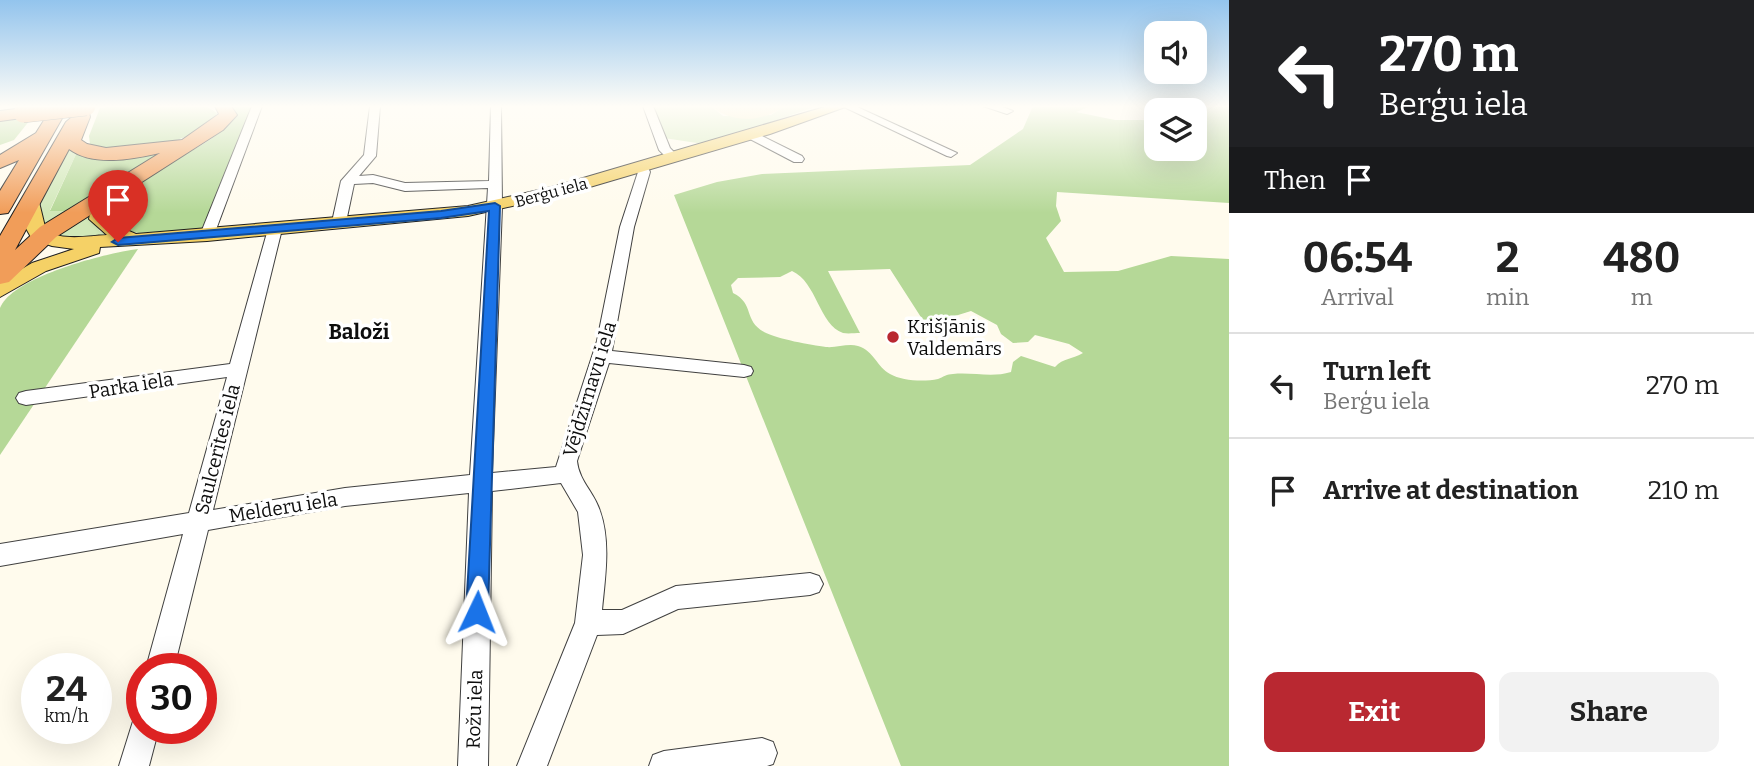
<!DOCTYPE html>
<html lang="en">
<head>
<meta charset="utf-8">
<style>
  body { margin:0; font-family:Bitter,serif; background:#f2f2f2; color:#222; height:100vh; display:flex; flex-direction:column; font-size:26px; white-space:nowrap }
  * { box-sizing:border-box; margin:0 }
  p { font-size:23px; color:#767676 }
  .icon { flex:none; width:38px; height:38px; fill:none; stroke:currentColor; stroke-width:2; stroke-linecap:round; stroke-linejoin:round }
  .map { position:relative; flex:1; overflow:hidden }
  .details { display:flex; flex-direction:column; background:#fff; width:525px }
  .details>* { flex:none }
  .guide { background:#202124; color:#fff; overflow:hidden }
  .buttons { position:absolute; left:1144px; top:21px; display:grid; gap:14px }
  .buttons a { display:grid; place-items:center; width:63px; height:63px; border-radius:14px; background:#fff; box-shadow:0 7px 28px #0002; font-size:35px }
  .speed { position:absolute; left:21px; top:653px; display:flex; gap:14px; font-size:35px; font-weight:700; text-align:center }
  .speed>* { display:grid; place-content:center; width:91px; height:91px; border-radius:50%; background:#fff; box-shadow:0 7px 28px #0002; line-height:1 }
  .speed small { font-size:18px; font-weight:400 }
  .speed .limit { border:10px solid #d22; background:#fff; color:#111 }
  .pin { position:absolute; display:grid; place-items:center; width:60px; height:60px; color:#fff; margin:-72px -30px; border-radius:50% 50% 50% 0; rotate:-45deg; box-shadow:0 0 7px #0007 }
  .pin .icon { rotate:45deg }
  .me { position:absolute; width:77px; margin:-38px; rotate:2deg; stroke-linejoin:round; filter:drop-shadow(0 0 5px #0008) }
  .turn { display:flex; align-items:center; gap:24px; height:147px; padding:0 35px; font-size:32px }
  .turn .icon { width:91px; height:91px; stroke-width:2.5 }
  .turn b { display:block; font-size:49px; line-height:60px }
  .then { display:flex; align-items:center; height:66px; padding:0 35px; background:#0003; gap:14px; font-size:26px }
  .eta { display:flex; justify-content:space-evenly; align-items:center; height:119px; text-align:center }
  .eta b { font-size:42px; font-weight:700; line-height:49px }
  .action { display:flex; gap:14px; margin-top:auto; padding:14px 35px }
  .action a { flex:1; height:80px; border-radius:14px; background:#b92831; color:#fff; font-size:28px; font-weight:700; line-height:80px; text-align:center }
  .action a+a { background:#f2f2f2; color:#222 }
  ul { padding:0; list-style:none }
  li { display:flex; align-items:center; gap:21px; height:105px; padding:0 35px; border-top:2px solid #e0e0e0 }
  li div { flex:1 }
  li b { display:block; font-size:26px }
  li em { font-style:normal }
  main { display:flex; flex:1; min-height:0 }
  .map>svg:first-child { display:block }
  .green { fill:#d1e8b8 }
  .forest { fill:#b5d897; fill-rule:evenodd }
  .sand { fill:#f9eaba }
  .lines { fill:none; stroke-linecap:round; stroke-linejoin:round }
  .minor-casing { stroke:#404040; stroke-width:2 }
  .major-casing { stroke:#1e1e1e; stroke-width:2 }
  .highway-casing { stroke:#1e1e1e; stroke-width:2 }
  .minor { fill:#fff; fill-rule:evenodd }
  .major { fill:#f5d166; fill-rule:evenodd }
  .highway { fill:#f19d59; fill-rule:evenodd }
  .highway-bridge-casing { stroke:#1e1e1e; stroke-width:20; stroke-linecap:butt }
  .highway-bridge { stroke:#f19d59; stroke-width:19 }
  .route { fill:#1a73e8; stroke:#114b97; stroke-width:2 }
  .poi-dot { fill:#b92831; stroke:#fff; stroke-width:2.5 }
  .labels { text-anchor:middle; stroke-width:7; stroke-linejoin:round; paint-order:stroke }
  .far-street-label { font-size:16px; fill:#0d0d0d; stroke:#fff }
  .poi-label { font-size:19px; fill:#0d0d0d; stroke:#fff; text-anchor:start }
  .street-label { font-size:19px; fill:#0d0d0d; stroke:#fff }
  .neighbourhood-label { font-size:21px; font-weight:bold; fill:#0d0d0d; stroke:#fff }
</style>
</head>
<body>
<main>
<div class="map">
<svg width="1229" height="766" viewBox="0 0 1229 766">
  <rect width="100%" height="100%" fill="#fffbed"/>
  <g class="green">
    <polygon points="652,106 711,106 723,116 771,115 785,106 817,106 714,142 697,143 664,138"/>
    <polygon points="69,149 77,152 50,210 72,211 43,231 37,214 45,191"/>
    <polygon points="94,204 90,218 100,231 111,237 105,240 48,235"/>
  </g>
  <g class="forest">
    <path d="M 116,106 L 206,106 L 217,113 C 205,143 118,156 90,144 L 89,136 L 100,108 Z"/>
    <path d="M 234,106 L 252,106 L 207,231 C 175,232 126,245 107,213 C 130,166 206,158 235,116 Z"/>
    <path d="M 1033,106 L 1091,106 L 1076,112 L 1115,120 L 1157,120 L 1157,149 L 1195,149 L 1195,110 L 1157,110 L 1157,118 L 1142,106 L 1229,106 L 1229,203 L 1057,192 L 1056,206 L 1061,221 L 1046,238 L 1064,272 L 1118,271 L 1171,256 L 1229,259 L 1229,766 L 901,766 L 674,195 L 717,182 L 762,174 L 970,165 L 1023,129 ZM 890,269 L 926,325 L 971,311 L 997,325 L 1001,334 L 1013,343 L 1028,342 L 1035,335 L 1069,344 L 1083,353 C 1073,359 1063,358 1055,367 L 1021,356 L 1013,362 L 1011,372 C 992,378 973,372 953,374 C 947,374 943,377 938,379 C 924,382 902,381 890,374 C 877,367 874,351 858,346 C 848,343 837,348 826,347 C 811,345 777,339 764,332 C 743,320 755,304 733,293 L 731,285 L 738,278 L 780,277 L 792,271 C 817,282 819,325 843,333 C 848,334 855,333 860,333 L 828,271 Z"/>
    <polygon points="34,115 14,140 0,145 0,118"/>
    <polygon points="168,149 72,211 50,211 77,152"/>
    <path d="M 138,249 L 0,455 L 0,308 C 12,277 106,253 138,249 Z"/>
  </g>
  <path class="sand" d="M 711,106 L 785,106 C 762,122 733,124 711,106 Z"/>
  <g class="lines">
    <g class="minor-casing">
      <g id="minor">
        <polygon points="252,106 262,106 214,235 212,238 202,238 200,235"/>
        <path d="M 370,106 L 380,106 L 376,156 L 359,176 L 373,175 L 405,183 L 489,181 L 491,106 L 501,106 L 502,206 L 492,473 L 556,467 L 597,341 L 620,227 L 638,172 L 638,163 L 646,163 L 650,172 L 634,227 L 612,351 L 744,365 L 751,367 L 753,371 L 751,375 L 744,377 L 609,363 L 577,461 C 579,481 594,492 600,511 C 611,542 605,578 602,610 L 622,610 L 676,586 L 810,573 L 819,576 L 823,584 L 819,592 L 810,595 L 678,609 L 623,634 L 597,635 L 547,766 L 517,766 L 575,623 L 583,555 L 578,512 L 561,483 L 492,491 L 488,766 L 458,766 L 469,493 L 345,506 L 208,530 L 174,668 L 146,668 L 183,534 L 0,566 L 0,544 L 189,513 L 227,377 L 26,405 L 19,403 L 16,398 L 19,393 L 26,391 L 230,364 L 268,229 L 275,225 L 282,229 L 213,510 L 345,488 L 470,475 L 488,188 L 405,191 L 373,183 L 354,184 L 346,222 L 344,225 L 334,225 L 332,222 L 341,181 L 364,155 Z"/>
        <polygon points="643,106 653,106 670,148 679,157 677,160 669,160 659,150"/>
        <polygon points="842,106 855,106 957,153 951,157 947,156"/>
        <polygon points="983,106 1000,106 1013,111 1007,114"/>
        <polygon points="752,131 802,156 804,159 802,162 794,162 748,138 746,135"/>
        <polygon points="142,714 142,728 159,728 149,766 119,766 134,718"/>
        <polygon points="762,738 773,742 777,753 773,764 767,766 649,766 653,755 664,751"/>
      </g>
    </g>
    <g class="major-casing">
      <path id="major" d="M 828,106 L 848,106 L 770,134 L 566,194 L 468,216 L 207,241 L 100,247 L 99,253 L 46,271 L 0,297 L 0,282 L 32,263 L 74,249 L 52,246 L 32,239 L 23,223 L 21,202 L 30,197 L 39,202 L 46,231 C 63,241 88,236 107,235 L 89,219 C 92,206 96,189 111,185 L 120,190 L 110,203 L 107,218 L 115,225 L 136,234 L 468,206 L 556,186 Z"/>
    </g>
    <g class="highway-casing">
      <g id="highway">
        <polygon points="53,106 69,106 11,208 8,213 0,214 0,191 19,160 0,168 0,155 36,133"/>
        <path d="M 215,106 L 231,106 L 237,115 L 223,130 L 56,237 L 9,282 L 0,284 L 0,236 L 66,122 L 72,117 L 74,108 L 80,107 L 89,112 L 90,117 L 81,140 L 87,144 L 106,148 L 182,140 L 219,114 ZM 69,149 C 93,167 133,159 160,153 L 40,227 L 15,250 Z"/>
        <polygon points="23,108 32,113 29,117 0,121 0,111"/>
      </g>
    </g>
    <use href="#minor" class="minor"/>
    <use href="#major" class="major"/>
    <use href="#highway" class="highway"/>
    <g class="highway-bridge-casing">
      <polyline id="highway-bridge" points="23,113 86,106"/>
    </g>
    <use href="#highway-bridge" class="highway-bridge"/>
  </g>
  <linearGradient id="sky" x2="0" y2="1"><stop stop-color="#93c4ed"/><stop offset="0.5" stop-color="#fffdf7"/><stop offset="1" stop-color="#fffdf7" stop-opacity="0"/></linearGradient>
  <rect width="1229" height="213" fill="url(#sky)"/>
  <polygon class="route" points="495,203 500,206 488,612 485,619 477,622 470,619 466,612 489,211 441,218 118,245 112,242 118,238 441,211"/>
  <circle class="poi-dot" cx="893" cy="337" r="7"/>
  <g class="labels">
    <g class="far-street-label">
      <text transform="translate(551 192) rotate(-15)" y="6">Berģu iela</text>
    </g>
    <g class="poi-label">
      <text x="907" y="333">Krišjānis<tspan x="907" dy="22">Valdemārs</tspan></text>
    </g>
    <g class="street-label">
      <text transform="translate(131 385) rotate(-9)" y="7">Parka iela</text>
      <text transform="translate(589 389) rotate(-73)" y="7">Vējdzirnavu iela</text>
      <text transform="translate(217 449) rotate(-76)" y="7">Saulcerītes iela</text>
      <text transform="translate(283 507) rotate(-9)" y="7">Melderu iela</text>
      <text transform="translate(474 709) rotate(-88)" y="7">Rožu iela</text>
    </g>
    <g class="neighbourhood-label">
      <text x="359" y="339">Baloži</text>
    </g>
  </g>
</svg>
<div class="buttons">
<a><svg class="icon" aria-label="sound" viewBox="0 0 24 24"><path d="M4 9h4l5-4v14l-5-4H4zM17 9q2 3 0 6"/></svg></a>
<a><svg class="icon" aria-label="layers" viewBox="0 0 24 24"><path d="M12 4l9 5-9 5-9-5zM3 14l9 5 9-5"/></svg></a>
</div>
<div class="speed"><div>24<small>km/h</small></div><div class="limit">30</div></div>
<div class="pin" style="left:118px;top:242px;background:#d93025"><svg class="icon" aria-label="arrive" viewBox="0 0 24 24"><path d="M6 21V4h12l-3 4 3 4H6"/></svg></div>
<svg class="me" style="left:477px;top:612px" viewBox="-20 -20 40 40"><path d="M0-17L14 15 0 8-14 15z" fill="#1a73e8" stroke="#fff" stroke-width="4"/></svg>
</div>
<section class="details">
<div class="guide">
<div class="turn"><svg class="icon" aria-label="left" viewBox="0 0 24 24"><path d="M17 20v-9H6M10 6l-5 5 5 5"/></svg><div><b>270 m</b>Berģu iela</div></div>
<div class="then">Then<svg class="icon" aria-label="arrive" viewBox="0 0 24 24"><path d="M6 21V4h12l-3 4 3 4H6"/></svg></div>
</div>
<div class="eta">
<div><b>06:54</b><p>Arrival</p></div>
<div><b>2</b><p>min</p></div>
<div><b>480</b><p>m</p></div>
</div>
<ul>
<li><svg class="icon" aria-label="left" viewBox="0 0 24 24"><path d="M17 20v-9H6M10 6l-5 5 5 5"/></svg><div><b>Turn left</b><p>Berģu iela</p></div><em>270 m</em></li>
<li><svg class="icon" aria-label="arrive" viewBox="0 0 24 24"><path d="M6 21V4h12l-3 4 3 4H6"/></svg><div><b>Arrive at destination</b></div><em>210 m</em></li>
</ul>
<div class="action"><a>Exit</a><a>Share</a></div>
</section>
</main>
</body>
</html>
